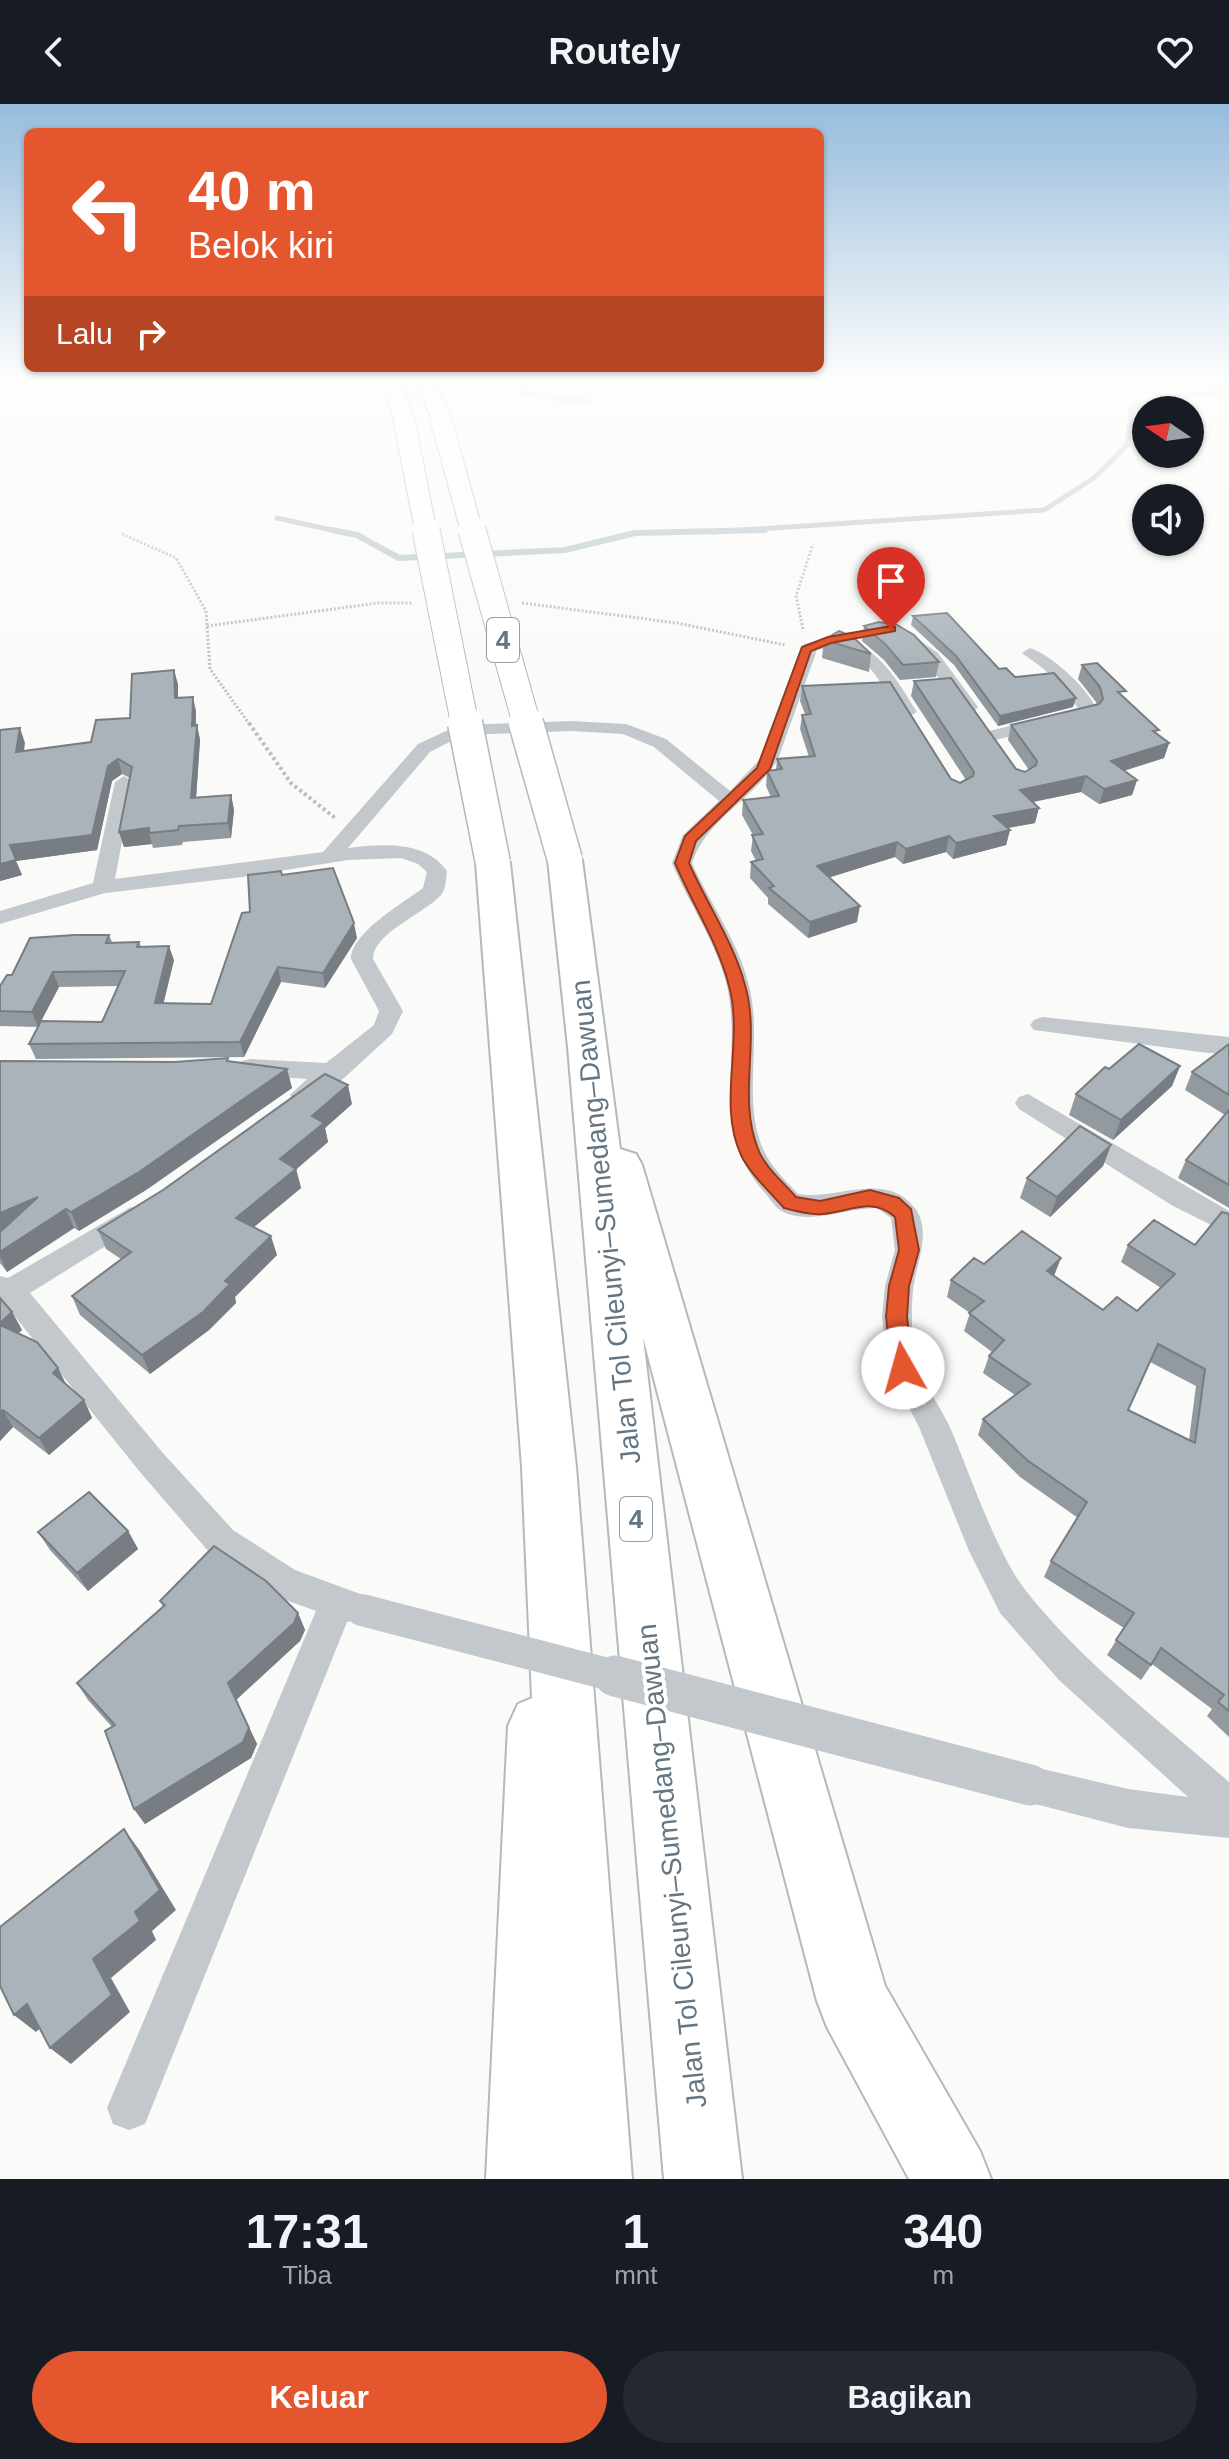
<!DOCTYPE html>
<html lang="id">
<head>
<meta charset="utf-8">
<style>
  body { margin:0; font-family:Arial,sans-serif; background:#242831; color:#f1f3f6; height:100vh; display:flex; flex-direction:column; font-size:30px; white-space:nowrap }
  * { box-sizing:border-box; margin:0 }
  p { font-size:26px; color:#9ea1a6 }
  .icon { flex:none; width:44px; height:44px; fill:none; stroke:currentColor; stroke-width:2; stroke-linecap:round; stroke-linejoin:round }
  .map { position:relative; height:2075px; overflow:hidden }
  .details { display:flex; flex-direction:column; background:#171b24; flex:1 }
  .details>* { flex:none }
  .top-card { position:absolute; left:24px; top:24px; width:800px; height:244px; border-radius:12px; box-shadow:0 2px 6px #0004; background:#e4572e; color:#fff; overflow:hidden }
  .needle { width:52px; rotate:283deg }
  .tools { position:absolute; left:1132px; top:292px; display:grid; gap:16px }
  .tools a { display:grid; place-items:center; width:72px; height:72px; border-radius:50%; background:#171b24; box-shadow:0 2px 6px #0004; font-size:40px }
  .pin { position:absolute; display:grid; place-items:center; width:68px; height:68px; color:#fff; margin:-82px -34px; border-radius:50% 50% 50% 0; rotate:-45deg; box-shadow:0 0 8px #0007 }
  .pin .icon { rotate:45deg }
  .me { position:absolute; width:88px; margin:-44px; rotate:353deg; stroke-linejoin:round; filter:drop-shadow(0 0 6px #0008) }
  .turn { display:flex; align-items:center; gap:28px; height:168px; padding:0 32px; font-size:36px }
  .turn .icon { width:104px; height:104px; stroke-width:2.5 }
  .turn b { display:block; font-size:56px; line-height:68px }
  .then { display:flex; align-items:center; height:76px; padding:0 32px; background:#0003; gap:16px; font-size:30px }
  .eta { display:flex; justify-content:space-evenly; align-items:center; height:136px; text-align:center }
  .eta b { font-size:48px; font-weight:700; line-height:56px }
  .action { display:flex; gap:16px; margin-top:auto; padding:16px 32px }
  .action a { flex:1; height:92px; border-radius:48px; background:#e4572e; color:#fff; font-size:32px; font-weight:700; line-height:92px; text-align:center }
  .action a+a { background:#242831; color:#f1f3f6 }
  header { display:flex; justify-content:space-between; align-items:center; height:104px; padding:0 32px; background:#171b24; font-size:36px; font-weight:700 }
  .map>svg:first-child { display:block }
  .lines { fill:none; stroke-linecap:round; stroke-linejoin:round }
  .stream-far1 { stroke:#bbc7cb; stroke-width:5 }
  .stream { stroke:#bbc7cb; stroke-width:6 }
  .highway-casing { stroke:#b4b9bd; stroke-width:4 }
  .path-far1 { stroke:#bbbfc2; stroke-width:3; stroke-dasharray:2 2; stroke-linecap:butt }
  .path { stroke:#bbbfc2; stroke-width:4; stroke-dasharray:3 3; stroke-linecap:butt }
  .lane { stroke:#c3c8cc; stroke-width:6 }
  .street { fill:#c3c8cc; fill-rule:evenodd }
  .highway { fill:#fff; fill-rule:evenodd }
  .highway-bridge-far2-casing { stroke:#b4b9bd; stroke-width:23; stroke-linecap:butt }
  .highway-bridge-far1-casing { stroke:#b4b9bd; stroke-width:29; stroke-linecap:butt }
  .highway-bridge-casing { stroke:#b4b9bd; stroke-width:37; stroke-linecap:butt }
  .street-bridge-far1 { stroke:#c3c8cc; stroke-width:32 }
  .street-bridge { stroke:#c3c8cc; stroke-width:41 }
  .highway-bridge-far2 { stroke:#fff; stroke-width:21 }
  .highway-bridge-far1 { stroke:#fff; stroke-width:27 }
  .highway-bridge { stroke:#fff; stroke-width:34 }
  .wall { fill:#929a9f; fill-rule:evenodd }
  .shaded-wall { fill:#777d82 }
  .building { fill:#aab3b9; stroke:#777d82; stroke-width:2; fill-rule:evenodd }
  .route { fill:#e4572e; stroke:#94391e; stroke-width:2 }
  .labels { text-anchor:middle; stroke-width:8; stroke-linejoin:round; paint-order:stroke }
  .shield { fill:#fff; stroke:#939fa8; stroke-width:2 }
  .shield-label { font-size:26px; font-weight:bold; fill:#657683 }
  .street-label { font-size:28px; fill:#657683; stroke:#fff }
</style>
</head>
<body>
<header><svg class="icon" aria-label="back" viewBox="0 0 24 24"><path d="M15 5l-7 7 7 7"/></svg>Routely<svg class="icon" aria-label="heart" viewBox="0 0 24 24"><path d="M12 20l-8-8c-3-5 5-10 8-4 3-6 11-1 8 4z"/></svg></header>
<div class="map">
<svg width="1229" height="2075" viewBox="0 0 1229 2075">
  <rect width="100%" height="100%" fill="#fafaf8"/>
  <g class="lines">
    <g class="stream-far1">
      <polyline points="277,414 341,428"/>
      <polyline points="712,428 1044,406 1094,374 1127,341 1132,303 1157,296 1229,286"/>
    </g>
    <polyline class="stream" points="332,426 357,431 399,454 565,446 635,429 765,426"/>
    <g class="highway-casing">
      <g id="highway">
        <polygon points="383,274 401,274 415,321 412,325 405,327 395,321"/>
        <polygon points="415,274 433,274 451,316 448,320 434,320"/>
        <polygon points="565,746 577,749 582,756 620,1045 636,1050 642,1061 885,1882 980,2047 991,2075 909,2075 827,1923 817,1897 643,1233 742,2075 664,2075 568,943 548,756 553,749"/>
        <polygon points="493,749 505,752 510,759 576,1363 632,2075 486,2075 508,1622 518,1600 532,1594 522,1363 476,759 481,752"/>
      </g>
    </g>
    <g class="path-far1">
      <polyline points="122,430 176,454 206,507 210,565 250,621"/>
      <polyline points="522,499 677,519 785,541"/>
      <polyline points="207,522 378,499 412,499"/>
      <polyline points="803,525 796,492 813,440"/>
    </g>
    <polyline class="path" points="249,619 291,679 335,714"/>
    <polyline class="lane" points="518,274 523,289 588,298"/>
    <g class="street">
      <polygon points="915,533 938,549 978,603 975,607 963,607 926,557 909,541 909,535"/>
      <path d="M 829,534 C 876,536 894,572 917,608 L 908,613 L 902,612 C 880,580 863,535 817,546 L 778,655 C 755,695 707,714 692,759 C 710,800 739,838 749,882 C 763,935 741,999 764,1047 C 772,1064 786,1077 798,1090 C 836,1097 884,1066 914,1103 C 933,1126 916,1160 913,1185 C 911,1208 911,1240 918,1263 C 926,1285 943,1306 952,1328 C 971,1373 997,1450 1026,1487 C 1083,1559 1160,1617 1229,1678 L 1229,1734 L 1128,1724 L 1016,1695 L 1011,1681 L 1016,1667 L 1030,1662 L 1128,1685 L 1188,1693 L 1059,1576 L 1000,1509 L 969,1447 L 919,1323 L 888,1264 L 882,1213 L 885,1182 L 895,1146 L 891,1114 L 877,1104 C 848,1103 807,1123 780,1106 C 774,1102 769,1093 764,1088 C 708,1024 743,956 727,882 C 717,839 689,800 672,759 L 683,731 L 719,697 L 654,643 L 623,630 L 572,627 L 463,631 L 430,648 L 348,744 C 382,740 425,736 447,767 C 446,775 446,785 441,791 C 424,810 373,829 373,855 L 403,907 L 392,930 L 344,974 L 312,997 L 303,1000 L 294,997 L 290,991 L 307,975 L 251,971 L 242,969 L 239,963 L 242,957 L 251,955 L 326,959 L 374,921 L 379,907 L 351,855 C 351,829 403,799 423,784 L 427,768 L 418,760 L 401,754 L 348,756 L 242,773 L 105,789 L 0,820 L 0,807 L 93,779 L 115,678 L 124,672 L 133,678 L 115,775 L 323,748 L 418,640 L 459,621 L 572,617 L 626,620 L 666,635 L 730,687 L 760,655 L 802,543 L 804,540 Z"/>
      <path d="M 1030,544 C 1050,550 1092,587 1097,608 L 1094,612 L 991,637 L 985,636 L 982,632 L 985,628 L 1079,605 L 1044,565 L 1022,549 Z"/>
      <polygon points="1042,913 1229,933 1229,949 1208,949 1034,926 1030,921 1034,916"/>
      <polygon points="1028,990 1229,1107 1229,1130 1173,1102 1019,1005 1015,999 1019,993"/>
      <polygon points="131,1103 141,1106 145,1113 141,1120 30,1189 162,1348 233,1426 295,1466 363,1491 369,1503 363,1515 347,1518 145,2020 129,2026 113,2020 107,2004 316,1507 272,1491 209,1448 140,1368 0,1194 0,1172 8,1174"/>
    </g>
    <use href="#highway" class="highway"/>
    <g class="highway-bridge-far2-casing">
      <g id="highway-bridge-far2">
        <polyline points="441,316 472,428"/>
        <polyline points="405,321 426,428"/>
      </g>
    </g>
    <g class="highway-bridge-far1-casing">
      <g id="highway-bridge-far1">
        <polyline points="426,426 465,621"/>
        <polyline points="472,426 527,621"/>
      </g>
    </g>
    <g class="highway-bridge-casing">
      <g id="highway-bridge">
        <polyline points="465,619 493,759"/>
        <polyline points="526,619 565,756"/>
      </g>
    </g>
    <polyline class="street-bridge-far1" points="362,1506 623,1574"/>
    <polyline class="street-bridge" points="615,1572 1030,1681"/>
    <use href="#highway-bridge-far2" class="highway-bridge-far2"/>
    <use href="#highway-bridge-far1" class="highway-bridge-far1"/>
    <use href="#highway-bridge" class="highway-bridge"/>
  </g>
  <g class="wall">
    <polygon points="913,512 999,565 1073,603 998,622 954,561 911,521"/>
    <polygon points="864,522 939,558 936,573 900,576 884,556 862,537"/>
    <polygon points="824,536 871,550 869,568 822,554"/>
    <polygon points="1082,561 1124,594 1158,630 1169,639 1164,654 1124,667 1137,676 1132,691 1099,700 1081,688 1033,698 1035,719 1008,724 1010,726 1006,741 953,755 946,748 903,760 895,753 829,773 857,818 808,834 768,800 768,794 750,774 751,758 756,757 751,747 753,731 742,711 743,696 771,693 766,682 767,667 776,666 777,655 809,653 800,625 802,611 805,610 800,597 802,582 951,675 960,679 966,676 911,592 914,577 1016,665 1025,668 1029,666 1008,636 1011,621 1097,601 1096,598 1078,575"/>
    <polygon points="178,580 178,594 196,607 196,622 197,621 200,636 196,694 231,691 234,706 231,734 183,738 182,741 153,744 152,740 124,743 119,728 130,674 122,670 112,677 97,746 16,757 22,771 0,777 25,639 24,647 91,638 130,614"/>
    <path d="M 282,771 L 357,834 L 325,884 L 281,878 L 244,953 L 36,955 L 29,940 L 38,923 L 0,922 L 0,882 L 12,871 L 109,831 L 112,838 L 139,838 L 141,843 L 174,856 L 163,899 L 211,900 L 250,808 ZM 118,882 L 102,918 L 41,917 L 59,883 Z"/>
    <polygon points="1229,940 1229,1104 1178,1074 1186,1056 1225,1011 1185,986 1192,968"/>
    <polygon points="0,957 229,957 287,965 292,984 146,1086 79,1127 74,1124 7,1168 0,1159"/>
    <polygon points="1180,962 1172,982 1113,1036 1069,1011 1076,990 1109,965"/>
    <polygon points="352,1000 325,1024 328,1038 296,1065 301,1084 254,1123 277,1151 235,1193 236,1199 209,1226 150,1270 80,1211 72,1192 121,1155 106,1145 98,1126"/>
    <polygon points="1111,1041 1103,1062 1050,1113 1020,1094 1027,1074"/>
    <path d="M 1229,1110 L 1229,1633 L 1207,1612 L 1212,1605 L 1152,1560 L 1141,1576 L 1107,1551 L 1124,1524 L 1044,1473 L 1051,1457 L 1078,1414 L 1020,1373 L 978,1331 L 983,1315 L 1015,1291 L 983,1269 L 989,1252 L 992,1248 L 964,1227 L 970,1209 L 947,1193 L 951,1176 L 1054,1172 L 1103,1206 L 1137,1207 L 1161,1184 L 1121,1158 L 1128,1141 L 1195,1141 ZM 1150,1258 L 1196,1282 L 1189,1336 L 1128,1306 Z"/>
    <polygon points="0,1194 12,1208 22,1226 18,1229 58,1264 66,1281 84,1296 92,1314 49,1351 13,1323 0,1337"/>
    <polygon points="128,1427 138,1445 88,1487 50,1446 38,1428"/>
    <polygon points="160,1497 298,1509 305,1526 300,1537 236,1596 257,1640 251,1654 145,1720 134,1705 112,1623 88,1596 77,1579 163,1503"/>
  </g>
  <g class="shaded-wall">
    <polygon points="174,566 178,580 178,609 175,594"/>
    <polygon points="193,593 196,607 195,637 192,622"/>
    <polygon points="1076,594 1073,603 998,622 1000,612"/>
    <polygon points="197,621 200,636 195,710 191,694"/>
    <polygon points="20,624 25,639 21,663 16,648"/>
    <polygon points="1169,639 1164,654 1106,672 1111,657"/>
    <polygon points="118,655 122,670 112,677 97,746 16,757 22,771 0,777 0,760 10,741"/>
    <polygon points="1086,672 1081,688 1017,701 1020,686"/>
    <polygon points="1137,676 1132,691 1099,700 1104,685"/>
    <polygon points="231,691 234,706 231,734 228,719"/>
    <polygon points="1039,704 1035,719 991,727 994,712"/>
    <polygon points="149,724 149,729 152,740 124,743 119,728"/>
    <polygon points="1010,726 1006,741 953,755 956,739"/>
    <polygon points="949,732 946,748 903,760 906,745"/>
    <polygon points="897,738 895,753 815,778 817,762"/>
    <polygon points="860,802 857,818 808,834 810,818"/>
    <polygon points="354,819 357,834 325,884 323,869"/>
    <polygon points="169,842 174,856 160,914 155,899"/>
    <polygon points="278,863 281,878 244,953 240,938"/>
    <polygon points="53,868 59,883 38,923 32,908"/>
    <polygon points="1180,962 1172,982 1113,1036 1121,1016"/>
    <polygon points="287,965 292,984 146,1086 79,1127 71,1108"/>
    <polygon points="348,981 352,1000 325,1024 328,1038 292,1069 296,1065 301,1084 242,1133 236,1114 312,1012"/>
    <polygon points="1111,1041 1103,1062 1050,1113 1057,1093"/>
    <polygon points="38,1093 0,1132 0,1109"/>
    <polygon points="66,1105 74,1124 7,1168 0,1153 0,1148"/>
    <polygon points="271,1132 277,1151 235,1193 236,1199 209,1226 150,1270 142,1251 225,1177"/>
    <polygon points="1061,1154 1054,1172 1047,1167"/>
    <polygon points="12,1208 22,1226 9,1238 0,1219"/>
    <polygon points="58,1264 67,1282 53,1269"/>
    <polygon points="84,1296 92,1314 49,1351 39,1334"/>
    <polygon points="3,1306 13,1323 0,1337 0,1308"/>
    <polygon points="128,1427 138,1445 88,1487 77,1469"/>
    <polygon points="298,1509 305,1526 300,1537 236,1596 257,1640 251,1654 145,1720 134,1705 228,1579"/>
    <polygon points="124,1725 140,1747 176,1806 152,1827 156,1836 111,1874 130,1908 71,1960 50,1944 93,1855 135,1808"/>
    <polygon points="27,1900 48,1917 36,1928 14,1911"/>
  </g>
  <g class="building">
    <polygon points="947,509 999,565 1006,564 1015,573 1054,569 1076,594 1000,612 956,552 913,512"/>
    <polygon points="879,518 897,521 914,531 939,558 903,561 886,541 864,522"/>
    <polygon points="839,527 853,533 871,550 824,536"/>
    <polygon points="1097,559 1126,587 1118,588 1159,626 1153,627 1169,639 1111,657 1137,676 1104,685 1086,672 1020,686 1039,704 994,712 1010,726 956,739 949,732 906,745 897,738 817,762 860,802 810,818 769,784 774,782 751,758 763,755 752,731 763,730 743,696 779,692 767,667 782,665 777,655 815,652 802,611 811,610 802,582 890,578 951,675 960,679 973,672 974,668 914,577 951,574 1016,665 1025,668 1036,661 1037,657 1011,621 1099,600 1103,595 1100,583 1082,561"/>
    <polygon points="174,566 175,594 193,593 192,622 197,621 191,694 231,691 228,719 179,722 178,726 149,729 149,724 119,728 132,663 118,655 108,662 92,731 10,741 16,756 0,760 0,626 20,624 16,648 91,638 96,616 130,614 132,570"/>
    <polygon points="333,764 354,819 323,869 278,863 240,938 29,940 41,917 102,918 125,867 53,868 32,908 0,907 0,882 7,871 12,871 30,834 75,831 109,831 106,839 139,838 137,843 169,842 155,899 211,900 242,809 250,808 248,771 281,767 282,771"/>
    <polygon points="1139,940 1180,962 1121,1016 1076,990 1105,963 1109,965"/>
    <polygon points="1229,940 1229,991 1192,968"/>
    <polygon points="228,954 227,957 287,965 139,1068 71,1108 66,1105 0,1148 0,1128 38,1093 0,1109 0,957 175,958"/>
    <polygon points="325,970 348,981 312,1012 324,1019 280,1055 296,1065 236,1114 271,1132 225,1177 230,1180 203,1208 142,1251 72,1192 131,1148 98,1126 163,1086"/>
    <polygon points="1229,1006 1229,1081 1186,1056"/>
    <polygon points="1080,1022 1111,1041 1057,1093 1027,1074"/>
    <path d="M 1222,1108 L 1229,1110 L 1229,1607 L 1218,1598 L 1224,1591 L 1161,1544 L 1151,1561 L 1116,1536 L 1134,1509 L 1051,1457 L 1087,1398 L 1027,1356 L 983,1315 L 1030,1280 L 989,1252 L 1004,1236 L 969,1209 L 984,1197 L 951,1176 L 974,1154 L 984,1160 L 1022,1127 L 1061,1154 L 1047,1167 L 1103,1206 L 1117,1193 L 1137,1207 L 1175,1170 L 1128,1141 L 1154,1116 L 1195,1141 ZM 1158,1240 L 1205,1265 L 1195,1339 L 1128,1306 Z"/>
    <polygon points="0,1194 12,1208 0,1219"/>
    <polygon points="0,1221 37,1238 58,1264 53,1269 84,1296 39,1334 3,1306 0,1308"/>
    <polygon points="89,1388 128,1427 77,1469 38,1428"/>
    <polygon points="214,1442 266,1477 298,1509 294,1519 228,1579 249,1624 243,1638 134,1705 105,1627 115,1621 77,1579 165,1501 160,1497"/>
    <polygon points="124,1725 160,1786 135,1808 140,1817 93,1855 112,1891 50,1944 27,1900 14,1911 0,1882 0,1823"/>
  </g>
  <linearGradient id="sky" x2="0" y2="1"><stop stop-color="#96bcdc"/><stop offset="0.49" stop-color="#fdfdfc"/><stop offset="1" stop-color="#fdfdfc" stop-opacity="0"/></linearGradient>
  <rect width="1229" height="564" fill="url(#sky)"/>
  <path class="route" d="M 891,522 L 895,523 L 895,527 L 831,539 L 811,547 L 770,665 L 696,737 L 689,759 C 707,800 733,837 745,881 C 761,935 737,993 758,1045 C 764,1062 784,1079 796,1093 L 820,1097 L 870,1086 L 899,1094 L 911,1105 L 919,1146 L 909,1182 L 907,1213 L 913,1264 L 910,1271 L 903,1273 L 895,1271 L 892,1264 L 886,1213 L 889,1182 L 899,1146 L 895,1113 C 871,1092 850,1108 822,1110 C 810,1111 795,1107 784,1104 C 770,1088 750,1070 741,1051 C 717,1000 744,937 729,882 C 718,838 692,800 675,759 L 685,732 L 757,664 L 802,543 L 828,533 Z"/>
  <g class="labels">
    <g class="shield">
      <rect x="487" y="514" width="32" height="44" rx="6"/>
      <rect x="620" y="1393" width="32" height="44" rx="6"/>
    </g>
    <g class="shield-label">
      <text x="503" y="545">4</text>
      <text x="636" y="1424">4</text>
    </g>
    <g class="street-label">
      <text transform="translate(605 1118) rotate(-96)" y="10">Jalan Tol Cileunyi–Sumedang–Dawuan</text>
      <text transform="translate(671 1762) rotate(-96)" y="10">Jalan Tol Cileunyi–Sumedang–Dawuan</text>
    </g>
  </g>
</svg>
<div class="tools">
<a><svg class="needle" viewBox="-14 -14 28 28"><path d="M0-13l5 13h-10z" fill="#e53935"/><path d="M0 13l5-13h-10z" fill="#9ea1a6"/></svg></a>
<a><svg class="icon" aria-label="sound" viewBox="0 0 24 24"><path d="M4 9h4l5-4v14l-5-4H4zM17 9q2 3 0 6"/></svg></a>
</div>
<div class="pin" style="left:891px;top:525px;background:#d93025"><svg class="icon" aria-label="arrive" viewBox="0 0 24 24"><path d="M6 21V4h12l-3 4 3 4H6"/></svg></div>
<svg class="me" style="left:903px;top:1264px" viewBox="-20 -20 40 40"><circle r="19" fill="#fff"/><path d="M0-13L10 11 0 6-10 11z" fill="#e4572e"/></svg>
<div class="top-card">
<div class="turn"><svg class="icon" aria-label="left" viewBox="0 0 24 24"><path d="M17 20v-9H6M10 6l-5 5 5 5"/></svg><div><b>40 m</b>Belok kiri</div></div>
<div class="then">Lalu<svg class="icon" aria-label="right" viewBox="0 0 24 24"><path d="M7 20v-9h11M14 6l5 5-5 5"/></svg></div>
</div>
</div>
<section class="details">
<div class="eta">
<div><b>17:31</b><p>Tiba</p></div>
<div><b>1</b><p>mnt</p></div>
<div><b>340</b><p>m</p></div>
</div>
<div class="action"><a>Keluar</a><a>Bagikan</a></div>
</section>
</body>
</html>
